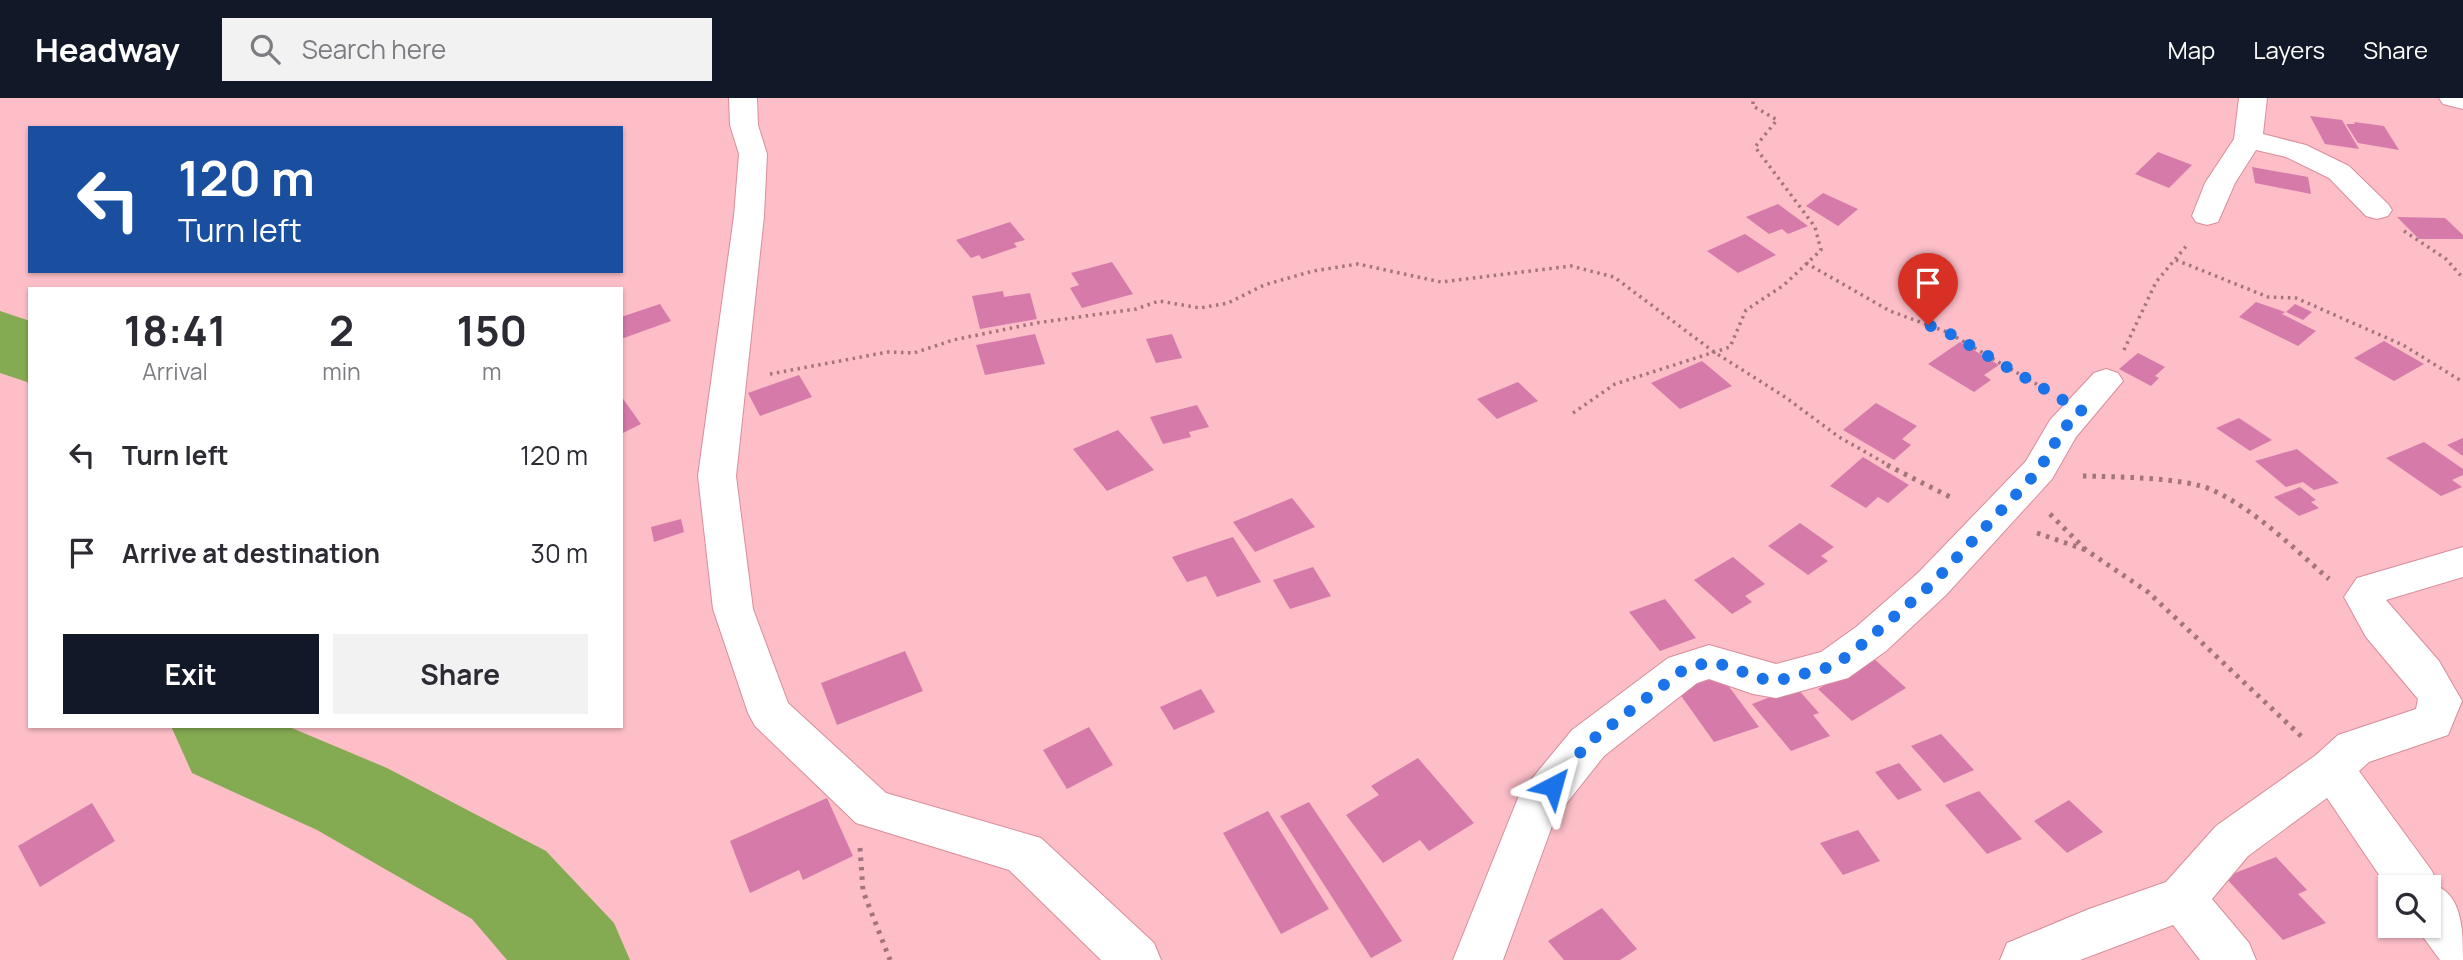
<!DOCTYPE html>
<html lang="en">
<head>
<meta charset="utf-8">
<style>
  body { margin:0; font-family:Manrope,sans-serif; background:#f2f2f3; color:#2b2b33; height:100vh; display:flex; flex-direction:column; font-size:26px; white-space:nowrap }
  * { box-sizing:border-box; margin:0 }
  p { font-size:23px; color:#7c7c81 }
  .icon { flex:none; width:38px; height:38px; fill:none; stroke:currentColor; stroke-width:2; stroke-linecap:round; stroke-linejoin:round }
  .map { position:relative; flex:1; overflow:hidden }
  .drawer { position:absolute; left:28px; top:189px; width:595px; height:441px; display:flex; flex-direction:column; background:#fff; border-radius:0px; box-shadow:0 2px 5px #0004 }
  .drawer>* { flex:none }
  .top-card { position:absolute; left:28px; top:28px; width:595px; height:147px; border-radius:0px; box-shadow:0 2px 5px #0004; background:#1a4fa0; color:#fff; overflow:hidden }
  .buttons { position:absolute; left:2378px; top:777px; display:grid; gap:14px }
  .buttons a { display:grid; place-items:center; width:63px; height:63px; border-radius:0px; background:#fff; box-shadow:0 2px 5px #0004; font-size:35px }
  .pin { position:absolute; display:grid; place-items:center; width:60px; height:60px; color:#fff; margin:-72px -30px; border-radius:50% 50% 50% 0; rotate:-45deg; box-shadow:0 0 7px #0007 }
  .pin .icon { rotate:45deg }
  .me { position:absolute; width:77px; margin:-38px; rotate:39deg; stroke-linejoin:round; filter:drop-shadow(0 0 5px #0008) }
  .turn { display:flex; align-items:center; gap:24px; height:147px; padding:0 35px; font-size:32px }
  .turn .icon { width:91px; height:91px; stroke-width:2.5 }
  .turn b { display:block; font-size:49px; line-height:60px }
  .eta { display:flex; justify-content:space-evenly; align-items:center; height:119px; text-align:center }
  .eta b { font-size:42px; font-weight:700; line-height:49px }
  .button { display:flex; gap:14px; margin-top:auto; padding:14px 35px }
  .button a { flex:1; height:80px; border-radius:0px; background:#111827; color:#fff; font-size:28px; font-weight:700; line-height:80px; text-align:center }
  .button a+a { background:#f2f2f3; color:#2b2b33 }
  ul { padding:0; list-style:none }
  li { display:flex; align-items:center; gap:21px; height:98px; padding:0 35px }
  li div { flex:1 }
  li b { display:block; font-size:26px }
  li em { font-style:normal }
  header { display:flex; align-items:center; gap:42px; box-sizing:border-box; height:98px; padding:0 35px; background:#111827; color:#fff }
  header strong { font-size:33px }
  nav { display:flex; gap:38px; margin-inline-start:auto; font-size:24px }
  .search { width:490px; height:63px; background:#f2f2f3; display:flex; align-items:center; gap:18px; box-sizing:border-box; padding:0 24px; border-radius:0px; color:#7c7c81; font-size:26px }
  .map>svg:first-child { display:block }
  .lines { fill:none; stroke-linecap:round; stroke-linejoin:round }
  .river { fill:#85ab52; fill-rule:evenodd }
  .building { fill:#d57aa9 }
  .minor-casing { stroke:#d88d9a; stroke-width:2 }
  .path-far1 { stroke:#a4747d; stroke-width:3.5; stroke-dasharray:2.5 4.5; stroke-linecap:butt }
  .path { stroke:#a4747d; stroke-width:5; stroke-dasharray:3.5 6; stroke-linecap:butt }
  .minor { fill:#fff; fill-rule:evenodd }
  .route { stroke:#1a73e8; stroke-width:12; stroke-dasharray:0 21.6 }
</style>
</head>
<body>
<header>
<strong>Headway</strong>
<div class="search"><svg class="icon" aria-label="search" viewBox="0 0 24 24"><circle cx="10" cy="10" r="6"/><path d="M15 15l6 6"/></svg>Search here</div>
<nav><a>Map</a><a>Layers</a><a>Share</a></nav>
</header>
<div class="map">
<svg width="2463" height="862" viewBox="0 0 2463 862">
  <rect width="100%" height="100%" fill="#fdbec8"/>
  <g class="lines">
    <g class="river">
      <polygon points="0,213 30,223 30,285 0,275"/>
      <polygon points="171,628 287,628 387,670 546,753 614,825 630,862 507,862 472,821 317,732 192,675"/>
    </g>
  </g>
  <g class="building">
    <polygon points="2310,18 2342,22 2359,51 2325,46"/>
    <polygon points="2354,24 2384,28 2399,52 2358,45 2346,26 2355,26"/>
    <polygon points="2158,54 2192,67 2169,90 2135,76"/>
    <polygon points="2252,69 2308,79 2311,96 2255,85"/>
    <polygon points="1823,95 1858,111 1838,128 1806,108"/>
    <polygon points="1778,106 1808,128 1788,136 1782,131 1769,136 1746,119"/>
    <polygon points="2397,119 2445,120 2463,137 2463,141 2419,141"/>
    <polygon points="1010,124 1025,142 1014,145 1017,149 982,161 979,157 971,160 956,142"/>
    <polygon points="1745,136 1776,157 1738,175 1707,153"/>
    <polygon points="1112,164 1133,196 1082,210 1070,190 1079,187 1071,175"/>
    <polygon points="1923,174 1954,191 1930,208 1898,190"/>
    <polygon points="1003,193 1004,199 1030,195 1037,221 980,231 972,198"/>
    <polygon points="2256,204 2285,214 2282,216 2316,233 2298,248 2239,219"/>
    <polygon points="660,206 671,223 621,241 621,219"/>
    <polygon points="2295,206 2312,214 2303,222 2286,214"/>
    <polygon points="1035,236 1045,266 985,277 976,247"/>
    <polygon points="1172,236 1182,260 1156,265 1146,241"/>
    <polygon points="2384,243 2424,266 2394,283 2354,260"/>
    <polygon points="1960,244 1999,267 1984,277 1991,282 1974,294 1928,266"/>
    <polygon points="2138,255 2165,269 2155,278 2159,280 2151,288 2119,271"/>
    <polygon points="1702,263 1732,288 1680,311 1651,285"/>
    <polygon points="799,277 812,299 760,318 748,295"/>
    <polygon points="1518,284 1538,303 1497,321 1477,301"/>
    <polygon points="621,298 641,326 621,336"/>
    <polygon points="1876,305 1917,328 1902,341 1911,347 1894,362 1843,332"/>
    <polygon points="1197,307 1209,329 1189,334 1191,339 1163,346 1150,319"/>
    <polygon points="2239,320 2272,342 2250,353 2216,330"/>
    <polygon points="1118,332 1154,372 1107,393 1073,351"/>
    <polygon points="2463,340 2463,358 2447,347"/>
    <polygon points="2424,344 2463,371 2463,377 2452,382 2462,389 2441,398 2386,360"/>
    <polygon points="2297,351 2339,385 2314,392 2303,384 2286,389 2255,363"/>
    <polygon points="1863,359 1909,387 1888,405 1878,399 1866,410 1830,388"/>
    <polygon points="2300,389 2316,402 2311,404 2319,410 2299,418 2274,399"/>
    <polygon points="1292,400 1315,429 1255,454 1233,424"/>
    <polygon points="681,421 684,434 654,444 651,429"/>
    <polygon points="1800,425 1834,449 1821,458 1828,463 1808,477 1768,448"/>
    <polygon points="1233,439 1261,484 1217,499 1206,478 1187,484 1172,459"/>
    <polygon points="1733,459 1765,486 1745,498 1752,504 1732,516 1694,482"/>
    <polygon points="1313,469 1331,498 1290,511 1273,482"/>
    <polygon points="1665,501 1696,540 1660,553 1629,514"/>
    <polygon points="905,553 923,593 837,627 821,585"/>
    <polygon points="1872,559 1906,590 1852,623 1818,591"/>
    <polygon points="1721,578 1759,629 1714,644 1677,592"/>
    <polygon points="1796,589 1819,615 1813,617 1830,638 1791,653 1752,606"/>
    <polygon points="1201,591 1215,614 1174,632 1160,609"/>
    <polygon points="1089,629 1113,667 1067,691 1043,652"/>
    <polygon points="1941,636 1974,672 1944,685 1911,648"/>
    <polygon points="1418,660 1474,725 1429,753 1420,742 1383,765 1346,717 1379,697 1371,688"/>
    <polygon points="1899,665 1922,692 1898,702 1875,674"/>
    <polygon points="1979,693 2022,741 1987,756 1945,707"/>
    <polygon points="827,700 853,758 803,782 799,772 750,795 730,743"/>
    <polygon points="2069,702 2103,734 2067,755 2034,723"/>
    <polygon points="1309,704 1402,843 1371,860 1280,718"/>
    <polygon points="92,705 115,743 40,789 18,748"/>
    <polygon points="1268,713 1329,811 1281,836 1223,735"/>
    <polygon points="1858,732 1880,763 1843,777 1820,745"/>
    <polygon points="2276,759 2307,792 2298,796 2326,825 2283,842 2225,779"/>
    <polygon points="1602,810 1637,851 1620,862 1564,862 1548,843"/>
  </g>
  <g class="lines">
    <g class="minor-casing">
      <g id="minor">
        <polygon points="729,0 757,0 758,27 767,56 764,118 736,378 753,511 788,605 886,695 1041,740 1154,845 1161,862 1101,862 1009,772 856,725 755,628 748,615 713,511 698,378 734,118 739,56 730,27"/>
        <polygon points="2239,0 2267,0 2263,36 2306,47 2349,68 2388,106 2392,112 2388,118 2377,121 2366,118 2329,80 2286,59 2256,52 2235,85 2218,124 2207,127 2196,124 2192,118 2205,85 2234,41"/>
        <polygon points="2439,0 2463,0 2463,11 2443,6"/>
        <polygon points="2106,271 2118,275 2123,283 2076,339 2052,381 1946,497 1886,553 1848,580 1776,600 1753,596 1709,581 1697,585 1604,658 1555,720 1503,862 1453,862 1520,695 1572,632 1668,560 1709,547 1776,566 1821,554 1856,529 1918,475 2026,363 2050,322 2094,275"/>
        <path d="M 2463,449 L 2463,479 L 2386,502 L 2439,563 L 2462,603 L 2448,637 L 2369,664 L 2359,673 L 2432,773 L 2439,789 C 2463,801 2463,836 2463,862 L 2440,862 L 2415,828 L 2429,828 L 2429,789 L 2390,789 L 2390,793 L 2327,700 L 2248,758 L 2212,801 L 2249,845 L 2256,862 L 2200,862 L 2173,827 L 2080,862 L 2000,862 L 2007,845 L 2089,811 L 2166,784 L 2216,728 L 2316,657 L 2338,637 L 2416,611 L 2418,601 L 2366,539 L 2344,499 L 2357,480 Z"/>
      </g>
    </g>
    <g class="path-far1">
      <polyline points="2404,133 2446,161 2463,180"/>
      <polyline points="2176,162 2268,199 2296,200 2403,247 2463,284"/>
      <polyline points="1806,165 1890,213 1947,234 2045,291"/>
      <polyline points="2124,252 2156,184 2188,146"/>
      <polyline points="770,276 888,254 914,255 953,242 1036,225 1136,211 1159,203 1200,210 1228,205 1264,187 1313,173 1358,166 1441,184 1571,168 1614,179 1714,254 1785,299 1839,339 1890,368"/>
      <polyline points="1573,315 1615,286 1730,249 1746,212 1784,187 1821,152 1815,129 1755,49 1777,22 1753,8 1753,0"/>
    </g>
    <g class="path">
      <polyline points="1887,367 1954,401"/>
      <path d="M 2083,378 C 2115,379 2184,379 2212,392 C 2256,412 2293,450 2329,481"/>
      <polyline points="2050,416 2086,452 2148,494 2302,639"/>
      <polyline points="2037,435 2086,452"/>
      <polyline points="860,750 863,793 890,862"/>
    </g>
    <use href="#minor" class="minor"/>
  </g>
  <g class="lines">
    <polyline class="route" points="1553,688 1588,645 1683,572 1709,564 1733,569 1753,579 1776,583 1833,568 1852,555 1932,486 2039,372 2063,331 2082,313 1947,234 1928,227"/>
  </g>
</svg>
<div class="buttons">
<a><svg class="icon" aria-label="search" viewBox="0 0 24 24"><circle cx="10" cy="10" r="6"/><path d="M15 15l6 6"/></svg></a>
</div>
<div class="pin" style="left:1928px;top:227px;background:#d93025"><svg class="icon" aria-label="arrive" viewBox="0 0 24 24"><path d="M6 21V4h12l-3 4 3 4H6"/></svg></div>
<svg class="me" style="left:1553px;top:688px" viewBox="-20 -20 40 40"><path d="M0-17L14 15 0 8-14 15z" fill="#1a73e8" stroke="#fff" stroke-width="4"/></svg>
<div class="top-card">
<div class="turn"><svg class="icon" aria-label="left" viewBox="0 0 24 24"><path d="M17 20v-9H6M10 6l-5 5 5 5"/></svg><div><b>120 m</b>Turn left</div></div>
</div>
<section class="drawer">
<div class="eta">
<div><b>18:41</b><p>Arrival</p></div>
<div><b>2</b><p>min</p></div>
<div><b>150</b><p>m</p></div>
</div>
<ul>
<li><svg class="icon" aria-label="left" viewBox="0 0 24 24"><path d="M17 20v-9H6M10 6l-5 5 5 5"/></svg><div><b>Turn left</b></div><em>120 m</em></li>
<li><svg class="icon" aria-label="arrive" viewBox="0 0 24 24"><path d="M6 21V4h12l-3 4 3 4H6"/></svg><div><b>Arrive at destination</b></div><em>30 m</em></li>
</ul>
<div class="button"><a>Exit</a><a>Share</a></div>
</section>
</div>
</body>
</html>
